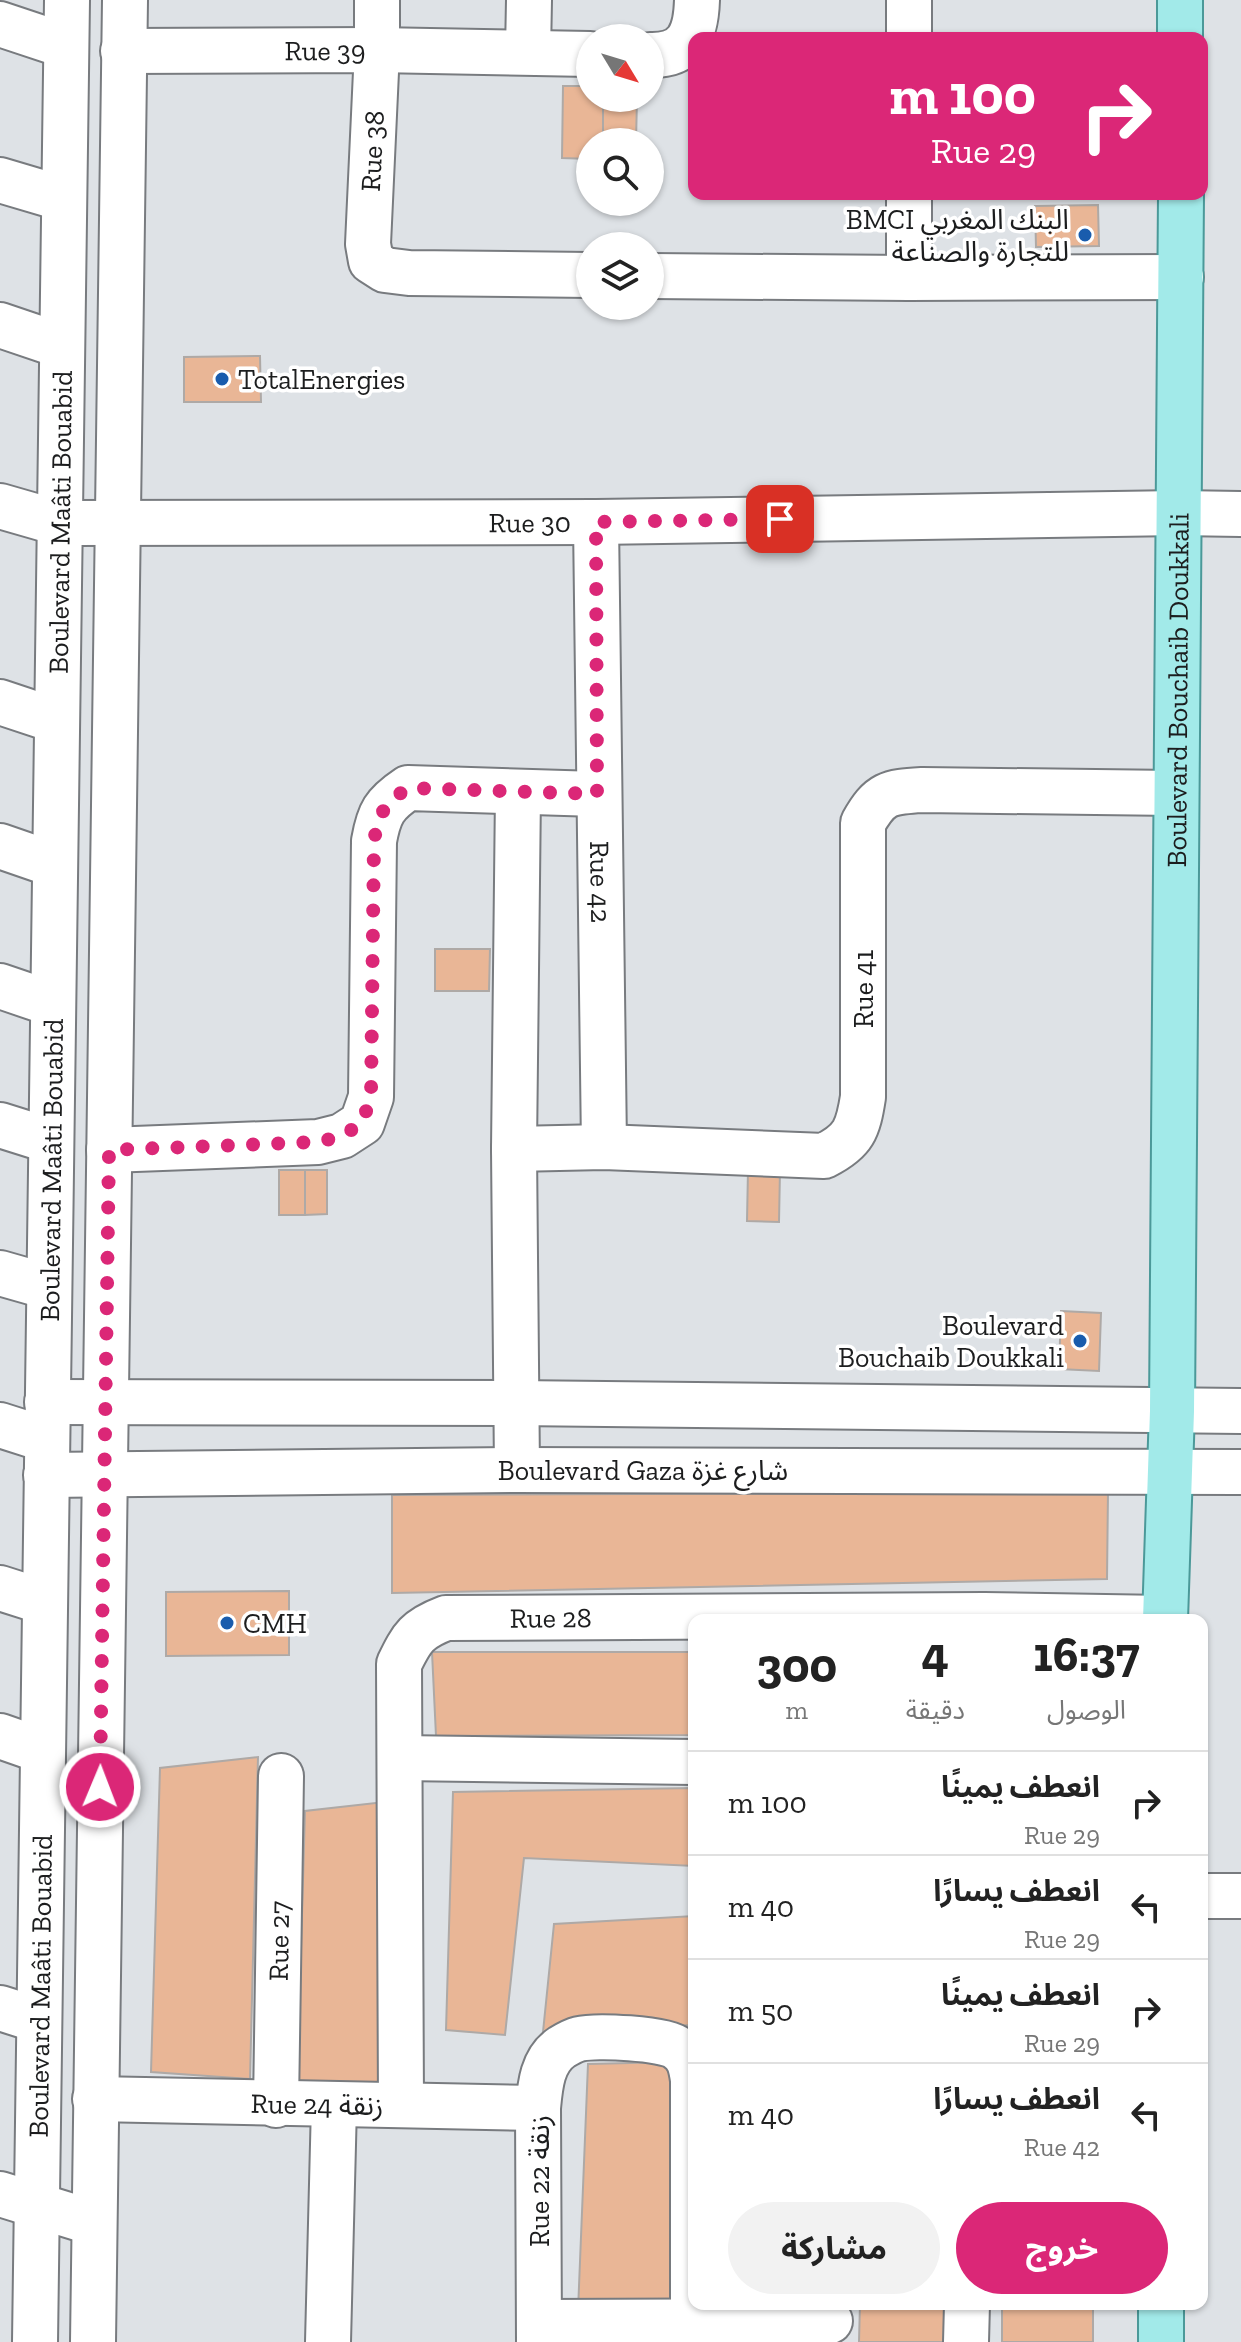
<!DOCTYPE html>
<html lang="ar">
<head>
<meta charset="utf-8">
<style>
  body { margin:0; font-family:"Zilla Slab","Noto Sans Arabic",serif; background:#f2f2f2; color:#222; direction:rtl; height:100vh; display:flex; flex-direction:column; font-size:30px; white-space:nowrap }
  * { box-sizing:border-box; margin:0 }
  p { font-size:26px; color:#767676 }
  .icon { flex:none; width:44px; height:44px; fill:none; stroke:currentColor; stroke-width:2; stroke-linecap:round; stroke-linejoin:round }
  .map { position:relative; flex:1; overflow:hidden; direction:ltr }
  .side { position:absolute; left:688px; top:1614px; width:520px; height:696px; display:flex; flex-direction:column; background:#fff; border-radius:16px; box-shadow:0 2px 6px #0004; direction:rtl }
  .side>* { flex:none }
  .top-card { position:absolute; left:688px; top:32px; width:520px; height:168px; border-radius:16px; box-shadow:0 2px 6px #0004; direction:rtl; background:#db2777; color:#fff; overflow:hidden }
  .needle { width:52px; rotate:128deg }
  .buttons { position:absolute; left:576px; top:24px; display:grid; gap:16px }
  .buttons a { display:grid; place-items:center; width:88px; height:88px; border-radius:50%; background:#fff; box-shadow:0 2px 6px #0004; font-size:40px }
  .pin { position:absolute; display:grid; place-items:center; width:68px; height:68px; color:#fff; margin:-34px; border-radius:16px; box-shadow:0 4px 12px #0006 }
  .me { position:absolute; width:88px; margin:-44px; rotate:1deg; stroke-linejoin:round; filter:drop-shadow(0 0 6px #0008) }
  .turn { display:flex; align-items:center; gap:28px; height:168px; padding:0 40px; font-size:36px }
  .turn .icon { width:104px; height:104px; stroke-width:2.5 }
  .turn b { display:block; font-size:56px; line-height:68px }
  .eta { display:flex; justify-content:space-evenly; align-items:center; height:136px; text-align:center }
  .eta b { font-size:48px; font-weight:700; line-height:56px }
  .action { display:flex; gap:16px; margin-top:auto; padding:16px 40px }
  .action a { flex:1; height:92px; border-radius:48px; background:#db2777; color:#fff; font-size:32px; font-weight:700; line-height:92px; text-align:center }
  .action a+a { background:#f2f2f2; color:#222 }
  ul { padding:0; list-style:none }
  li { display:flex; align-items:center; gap:24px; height:104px; padding:0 40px; border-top:2px solid #e0e0e0 }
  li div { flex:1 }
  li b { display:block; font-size:30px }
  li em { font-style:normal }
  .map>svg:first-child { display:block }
  .building { fill:#e9b696; stroke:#aea9a6; stroke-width:2 }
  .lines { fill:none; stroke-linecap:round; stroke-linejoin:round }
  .minor-casing { stroke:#787b7f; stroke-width:48 }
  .tertiary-casing { stroke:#787b7f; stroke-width:48 }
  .primary-casing { stroke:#4b9999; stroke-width:48 }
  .minor { stroke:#fff; stroke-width:44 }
  .tertiary { stroke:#fff; stroke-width:44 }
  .primary { stroke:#a2eae9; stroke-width:44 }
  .route { stroke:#db2777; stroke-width:14; stroke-dasharray:0 25.2 }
  .poi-dot { fill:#195cad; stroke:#fff; stroke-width:3 }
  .labels { text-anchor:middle; stroke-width:7; stroke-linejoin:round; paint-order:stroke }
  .street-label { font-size:28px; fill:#1c1d1e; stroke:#fff }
  .poi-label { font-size:28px; fill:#1c1d1e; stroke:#fff; text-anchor:end }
</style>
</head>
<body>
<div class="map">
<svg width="1241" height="2342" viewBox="0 0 1241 2342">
  <rect width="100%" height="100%" fill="#dee2e6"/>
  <g class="building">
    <polygon points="563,86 590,86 590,98 603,98 603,142 590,142 590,159 562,158"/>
    <polygon points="603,98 637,98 636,142 603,142"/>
    <polygon points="1098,205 1099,246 1036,247 1035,206"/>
    <polygon points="260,356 261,402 184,402 184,357"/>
    <polygon points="435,949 490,949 489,991 435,991"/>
    <rect x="279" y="1170" width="26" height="45"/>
    <polygon points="305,1170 327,1170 327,1214 305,1215"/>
    <polygon points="748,1170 780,1170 779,1222 747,1221"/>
    <polygon points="1061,1311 1101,1313 1099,1371 1059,1369"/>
    <polygon points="1108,1492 1107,1579 392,1593 392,1495"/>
    <polygon points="289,1591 289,1655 166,1656 166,1592"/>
    <polygon points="432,1652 694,1652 694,1735 436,1736"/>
    <polygon points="258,1757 250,2079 151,2072 160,1768"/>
    <polygon points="694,1788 694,1866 524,1858 505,2035 446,2030 453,1792"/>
    <polygon points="393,1801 393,2099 297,2087 305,1811"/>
    <polygon points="694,1916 694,2025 543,2032 554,1924"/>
    <polygon points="673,2062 673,2301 578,2311 588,2064"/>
    <polygon points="860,2304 945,2304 944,2342 859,2342"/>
    <rect x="1002" y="2304" width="91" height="38"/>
  </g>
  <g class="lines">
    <g class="minor-casing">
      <g id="minor">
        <polyline points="377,0 377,50 368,244 371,261 385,270 409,273 590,275"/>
        <polyline points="909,0 909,38"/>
        <polyline points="0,24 66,46"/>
        <path id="s1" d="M 123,51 L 377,50 L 590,54"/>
        <polyline points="528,52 529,0"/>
        <path d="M 650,55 C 688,56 696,33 697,0"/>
        <polyline points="0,180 64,199"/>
        <polyline points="909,194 909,278"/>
        <polyline points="650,276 909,278 1181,277"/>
        <polyline points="0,325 62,346"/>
        <path id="s2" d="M 0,506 L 59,523 L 596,522 L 1179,513 L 1241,514"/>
        <path id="s3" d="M 596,522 L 604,1147"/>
        <polyline points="0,702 57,721"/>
        <polyline points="0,846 55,865"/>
        <polyline points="0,986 53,1004"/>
        <polyline points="0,1125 51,1141"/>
        <path d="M 514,1149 L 604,1147 L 824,1156 C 854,1141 858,1129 863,1097 L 863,823 C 880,793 888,792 922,790 L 1175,793"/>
        <path d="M 109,1150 L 318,1142 L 342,1136 L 362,1123 L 371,1097 L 374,841 C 379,813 384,804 408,788 L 597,794"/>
        <polyline points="0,1273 49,1287"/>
        <polyline points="47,1402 515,1403 1241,1411"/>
        <polyline points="0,1425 47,1440"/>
        <polyline points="517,1470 514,1149 518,792"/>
        <polyline points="46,1475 517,1470 1241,1472"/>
        <polyline points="0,1588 44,1602"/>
        <polyline points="0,1736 43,1751"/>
        <polyline points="400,1758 694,1762"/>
        <polyline points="1202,1896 1241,1896"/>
        <polyline points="0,2008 38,2020"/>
        <polyline points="95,2099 538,2108"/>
        <path id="s4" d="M 276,2105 L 281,1776"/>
        <path id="s5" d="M 401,2105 L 399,1664 C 412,1637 417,1629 446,1618 L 984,1615 L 1165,1618"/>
        <polyline points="0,2194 94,2223"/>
        <polyline points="539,2322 830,2321"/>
        <polyline points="328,2342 334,2105"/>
        <path d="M 539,2342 L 538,2108 C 540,2086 542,2060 562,2047 C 567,2044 575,2040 579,2039 C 595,2035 665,2038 677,2048 C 689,2056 691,2066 693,2080 L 693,2322"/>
        <polyline points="966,2342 967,2304"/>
      </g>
    </g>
    <g class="tertiary-casing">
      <g id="tertiary">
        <path id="s6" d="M 35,2342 L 67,0"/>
        <polyline points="93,2342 125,0"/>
      </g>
    </g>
    <g class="primary-casing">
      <g id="primary">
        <polyline points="1180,0 1180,38"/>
        <path id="s7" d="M 1165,1620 L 1172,1411 L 1181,194"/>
        <polyline points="1161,2342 1161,2304"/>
      </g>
    </g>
    <use href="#minor" class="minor"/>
    <use href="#tertiary" class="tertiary"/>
    <use href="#primary" class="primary"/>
  </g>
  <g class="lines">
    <path class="route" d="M 100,1787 L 109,1150 L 318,1142 L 342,1136 L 362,1123 L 371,1097 L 374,841 C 379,813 384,804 408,788 L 597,794 L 596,522 L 780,519"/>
  </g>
  <g class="poi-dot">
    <circle cx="1085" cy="235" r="8"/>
    <circle cx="222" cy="379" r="8"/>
    <circle cx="1080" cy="1341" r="8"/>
    <circle cx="227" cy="1623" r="8"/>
  </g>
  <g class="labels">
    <g class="street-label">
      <text dy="10" stroke="none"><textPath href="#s1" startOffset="202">Rue 39</textPath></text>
      <text transform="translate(372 151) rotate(-87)" y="10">Rue 38</text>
      <text dy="10" stroke="none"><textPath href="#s2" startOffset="532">Rue 30</textPath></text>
      <text dy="10" stroke="none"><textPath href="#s6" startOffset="1820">Boulevard Maâti Bouabid</textPath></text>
      <text dy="10" stroke="none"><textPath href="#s7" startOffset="930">Boulevard Bouchaib Doukkali</textPath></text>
      <text dy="10" stroke="none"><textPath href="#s3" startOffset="360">Rue 42</textPath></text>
      <text transform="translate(863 989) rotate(-90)" y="10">Rue 41</text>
      <text dy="10" stroke="none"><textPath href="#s6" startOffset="1172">Boulevard Maâti Bouabid</textPath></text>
      <text x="643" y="1480">Boulevard Gaza شارع غزة</text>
      <text dy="10" stroke="none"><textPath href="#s5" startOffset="614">Rue 28</textPath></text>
      <text dy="10" stroke="none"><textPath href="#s4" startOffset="164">Rue 27</textPath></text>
      <text dy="10" stroke="none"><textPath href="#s6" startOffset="356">Boulevard Maâti Bouabid</textPath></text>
      <text transform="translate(317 2104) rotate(1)" y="10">Rue 24 زنقة</text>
      <text transform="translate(539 2181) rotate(-90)" y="10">Rue 22 زنقة</text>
    </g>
    <g class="poi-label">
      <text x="1069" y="229">BMCI البنك المغربي<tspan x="1069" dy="32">للتجارة والصناعة</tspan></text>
      <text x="238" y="389" text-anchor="start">TotalEnergies</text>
      <text x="1064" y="1335">Boulevard<tspan x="1064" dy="32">Bouchaib Doukkali</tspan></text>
      <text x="243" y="1633" text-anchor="start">CMH</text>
    </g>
  </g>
</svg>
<div class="buttons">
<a><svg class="needle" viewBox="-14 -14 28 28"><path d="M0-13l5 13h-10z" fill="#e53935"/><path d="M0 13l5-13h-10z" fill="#767676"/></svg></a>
<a><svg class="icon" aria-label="search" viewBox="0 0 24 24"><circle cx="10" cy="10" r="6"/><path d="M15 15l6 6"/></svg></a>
<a><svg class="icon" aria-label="layers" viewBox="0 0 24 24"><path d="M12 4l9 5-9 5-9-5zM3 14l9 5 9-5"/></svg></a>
</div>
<div class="pin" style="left:780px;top:519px;background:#d93025"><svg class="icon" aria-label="arrive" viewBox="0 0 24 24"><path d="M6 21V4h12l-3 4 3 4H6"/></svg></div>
<svg class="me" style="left:100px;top:1787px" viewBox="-20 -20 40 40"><circle r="17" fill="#db2777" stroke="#fff" stroke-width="3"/><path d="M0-11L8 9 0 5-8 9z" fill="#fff"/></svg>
<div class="top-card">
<div class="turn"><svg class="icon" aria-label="right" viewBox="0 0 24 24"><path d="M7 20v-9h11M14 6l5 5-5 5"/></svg><div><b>100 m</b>Rue 29</div></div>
</div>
<section class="side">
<div class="eta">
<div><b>16:37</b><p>الوصول</p></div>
<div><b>4</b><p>دقيقة</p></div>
<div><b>300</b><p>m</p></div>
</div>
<ul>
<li><svg class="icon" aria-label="right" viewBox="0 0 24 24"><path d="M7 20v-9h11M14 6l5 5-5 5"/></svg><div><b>انعطف يمينًا</b><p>Rue 29</p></div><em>100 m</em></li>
<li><svg class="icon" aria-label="left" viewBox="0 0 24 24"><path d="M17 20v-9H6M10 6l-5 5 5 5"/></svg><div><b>انعطف يسارًا</b><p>Rue 29</p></div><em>40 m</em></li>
<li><svg class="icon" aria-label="right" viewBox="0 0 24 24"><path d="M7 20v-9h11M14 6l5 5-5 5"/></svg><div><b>انعطف يمينًا</b><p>Rue 29</p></div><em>50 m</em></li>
<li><svg class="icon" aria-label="left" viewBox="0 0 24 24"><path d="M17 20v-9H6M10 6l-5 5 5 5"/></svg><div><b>انعطف يسارًا</b><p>Rue 42</p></div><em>40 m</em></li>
</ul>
<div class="action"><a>خروج</a><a>مشاركة</a></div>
</section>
</div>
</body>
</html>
